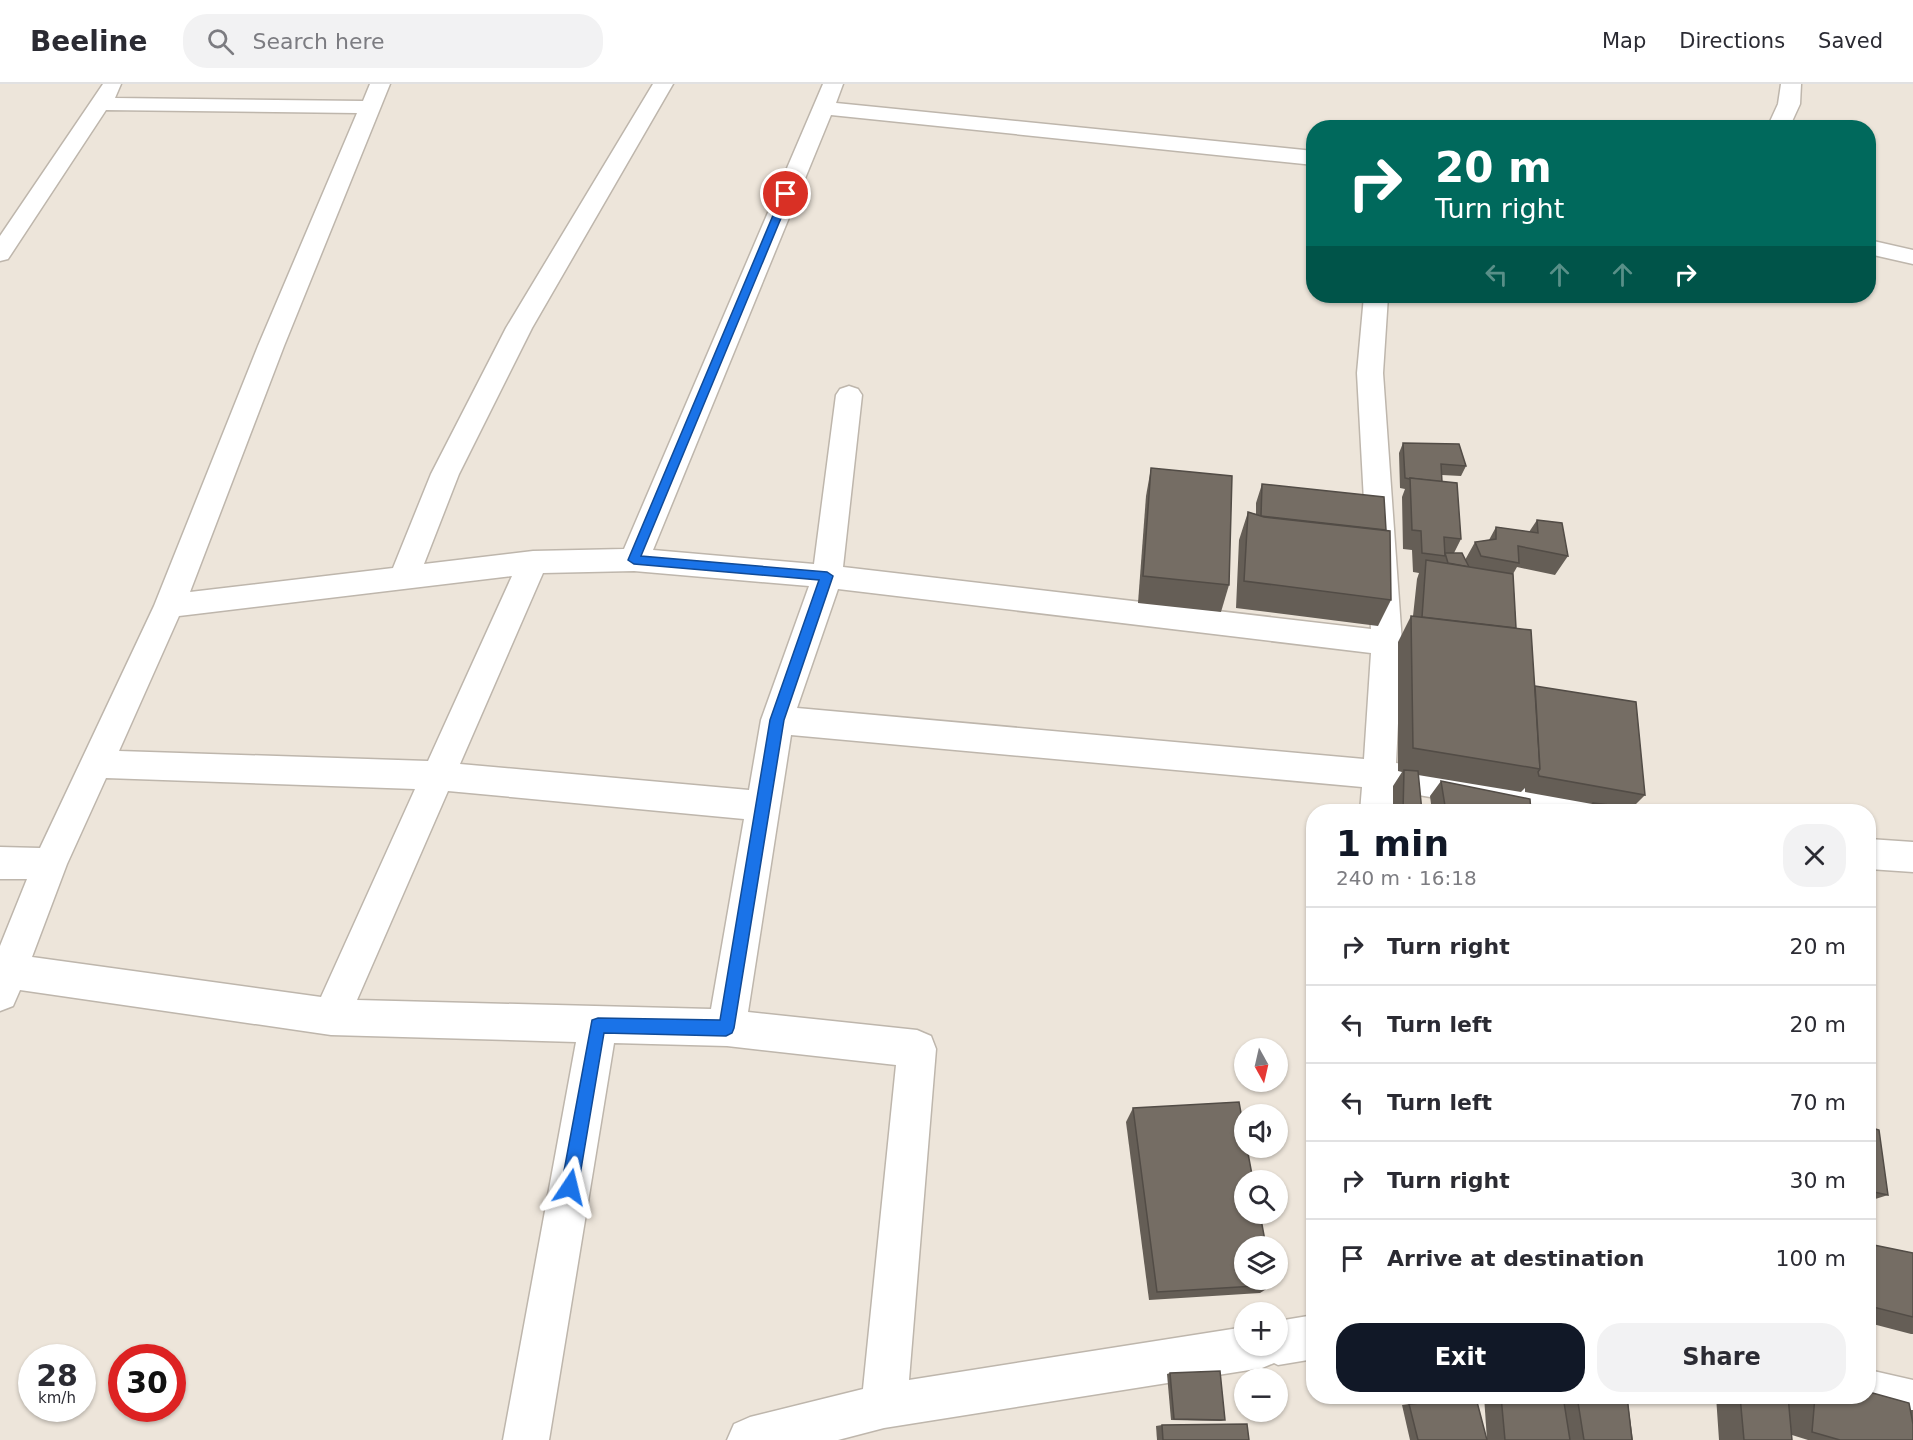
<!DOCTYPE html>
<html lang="en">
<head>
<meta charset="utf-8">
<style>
  body { margin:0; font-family:"DejaVu Sans",sans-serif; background:#f2f2f3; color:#2b2b33; height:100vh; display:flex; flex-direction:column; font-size:22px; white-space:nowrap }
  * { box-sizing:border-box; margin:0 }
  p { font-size:20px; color:#7c7c81 }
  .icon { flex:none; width:33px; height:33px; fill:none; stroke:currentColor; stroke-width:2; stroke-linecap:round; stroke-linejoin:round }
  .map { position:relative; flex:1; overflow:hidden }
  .details { position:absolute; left:1306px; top:720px; width:570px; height:600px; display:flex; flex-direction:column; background:#fff; border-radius:24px; box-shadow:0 2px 4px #0004 }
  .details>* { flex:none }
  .hud { position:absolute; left:1306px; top:36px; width:570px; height:183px; border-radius:24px; box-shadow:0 2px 4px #0004; background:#00695c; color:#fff; overflow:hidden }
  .needle { width:39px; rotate:172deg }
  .buttons { position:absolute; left:1234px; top:954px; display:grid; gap:12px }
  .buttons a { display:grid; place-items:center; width:54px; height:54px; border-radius:50%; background:#fff; box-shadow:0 2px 4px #0004; font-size:30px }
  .speed { position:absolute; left:18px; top:1260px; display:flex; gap:12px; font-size:30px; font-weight:700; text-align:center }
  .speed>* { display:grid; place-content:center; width:78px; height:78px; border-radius:50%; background:#fff; box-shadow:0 2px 4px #0004; line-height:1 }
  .speed small { font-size:15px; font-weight:400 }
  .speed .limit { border:9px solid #d22; background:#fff; color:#111 }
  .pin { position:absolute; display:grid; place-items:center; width:51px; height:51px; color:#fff; margin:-26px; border:3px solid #fff; border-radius:50%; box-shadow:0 2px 6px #0007 }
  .me { position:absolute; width:66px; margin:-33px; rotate:10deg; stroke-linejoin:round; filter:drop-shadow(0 0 4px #0008) }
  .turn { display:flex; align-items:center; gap:21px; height:126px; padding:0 30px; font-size:27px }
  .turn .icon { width:78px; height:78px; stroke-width:2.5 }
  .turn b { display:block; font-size:42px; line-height:51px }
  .lanes { display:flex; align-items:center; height:57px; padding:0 30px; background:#0003; justify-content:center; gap:30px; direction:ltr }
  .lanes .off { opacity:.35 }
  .round { display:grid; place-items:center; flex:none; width:63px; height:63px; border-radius:24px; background:#f2f2f3 }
  .overview { display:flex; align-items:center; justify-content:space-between; height:102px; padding:0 30px }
  h1 { font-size:36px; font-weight:700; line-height:45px; color:#111827 }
  .primary-button { display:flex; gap:12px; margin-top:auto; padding:12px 30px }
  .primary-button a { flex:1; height:69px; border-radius:24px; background:#111827; color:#fff; font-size:24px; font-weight:700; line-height:69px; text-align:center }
  .primary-button a+a { background:#f2f2f3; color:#2b2b33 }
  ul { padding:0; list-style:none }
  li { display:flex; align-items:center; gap:18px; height:78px; padding:0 30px; border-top:2px solid #e1e1e2 }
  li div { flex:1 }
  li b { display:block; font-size:22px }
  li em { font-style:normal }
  header { display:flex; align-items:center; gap:36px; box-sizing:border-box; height:84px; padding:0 30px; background:#fff; border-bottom:2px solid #e1e1e2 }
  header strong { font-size:28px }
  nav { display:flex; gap:33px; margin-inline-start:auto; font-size:21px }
  .search { width:420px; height:54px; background:#f2f2f3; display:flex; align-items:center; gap:15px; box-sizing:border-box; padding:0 21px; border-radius:24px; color:#7c7c81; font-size:22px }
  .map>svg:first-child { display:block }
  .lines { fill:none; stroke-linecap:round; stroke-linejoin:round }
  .minor-casing { stroke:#beb6ac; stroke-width:3 }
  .minor { fill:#fff; fill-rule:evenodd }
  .wall { fill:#655e56 }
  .building { fill:#756d64; stroke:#524c46; stroke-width:1.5 }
  .route { fill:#1a73e8; stroke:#114b97; stroke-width:1.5 }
</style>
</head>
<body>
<header>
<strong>Beeline</strong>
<div class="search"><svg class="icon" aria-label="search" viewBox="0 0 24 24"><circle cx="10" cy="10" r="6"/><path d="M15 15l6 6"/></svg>Search here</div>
<nav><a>Map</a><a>Directions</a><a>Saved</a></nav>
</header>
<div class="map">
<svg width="1913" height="1356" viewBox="0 0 1913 1356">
  <rect width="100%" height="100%" fill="#ede5da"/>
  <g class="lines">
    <g class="minor-casing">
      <g id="minor">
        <path d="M 103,0 L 121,0 L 115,14 L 363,17 L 370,0 L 390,0 L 284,262 L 190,508 L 393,484 L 431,390 L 506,244 L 653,0 L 673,0 L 532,244 L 459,390 L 424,480 L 533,467 L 624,465 L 823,0 L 843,0 L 836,19 L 1314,67 L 1314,81 L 831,31 L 653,466 L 814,480 L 836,311 L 840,305 L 849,302 L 858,305 L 862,311 L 843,483 L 1371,545 L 1357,289 L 1364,212 L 1388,212 L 1383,289 L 1402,559 L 1396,679 L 1610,713 L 1622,718 L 1627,728 L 1518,728 L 1395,707 L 1394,728 L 1360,728 L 1362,703 L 791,651 L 748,928 L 917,946 L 931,952 L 936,965 L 909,1296 L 1245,1243 L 1245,1262 L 1278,1262 L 1278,1237 L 1314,1231 L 1314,1275 L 1278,1281 L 1274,1279 L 1262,1284 L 884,1344 L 838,1356 L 727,1356 L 734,1340 L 750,1333 L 863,1305 L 896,981 L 727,962 L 614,959 L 549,1356 L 503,1356 L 576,958 L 331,951 L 20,906 L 13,922 L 0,927 L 0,862 L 27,795 L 0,795 L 0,763 L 40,764 L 154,522 L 258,262 L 357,29 L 106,26 L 8,175 L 0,177 L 0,152 ZM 634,487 L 809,502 L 761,636 L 749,706 L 460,680 L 543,489 ZM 512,492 L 428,677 L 119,667 L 179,532 ZM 838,505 L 1371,569 L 1364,675 L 797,624 ZM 106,694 L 415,705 L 321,913 L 32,873 L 67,780 ZM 448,707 L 744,735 L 711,925 L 357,916 Z"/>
        <polygon points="1781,0 1801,0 1800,20 1789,44 1767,44 1778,20"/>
        <polygon points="1869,156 1913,166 1913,180 1869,170"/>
        <polygon points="1869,755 1913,758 1913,788 1869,785"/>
        <polygon points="1869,1286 1913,1296 1913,1340 1853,1324 1849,1312 1869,1312"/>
      </g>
    </g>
    <use href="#minor" class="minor"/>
  </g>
  <g class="wall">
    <polygon points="1403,359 1466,382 1461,392 1442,391 1442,398 1461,455 1454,469 1465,476 1475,458 1489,456 1496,443 1529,448 1537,436 1568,472 1555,491 1517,483 1513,490 1516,544 1535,602 1645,711 1632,724 1651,728 1584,728 1592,720 1525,708 1525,704 1521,708 1418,691 1422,728 1393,728 1393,702 1402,688 1398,687 1398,558 1411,532 1413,532 1417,495 1419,489 1413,488 1412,466 1403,465 1402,413 1405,405 1400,404 1399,369"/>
    <polygon points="1151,384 1229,501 1221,528 1138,519 1146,412"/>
    <polygon points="1262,400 1386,446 1391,516 1378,542 1236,524 1239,456 1248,428 1256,430 1256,419"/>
    <polygon points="1441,697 1531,725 1535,721 1579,728 1432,728 1430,712"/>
    <polygon points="1133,1024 1273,1201 1260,1209 1149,1216 1126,1038"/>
    <polygon points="1869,1043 1888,1111 1869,1117"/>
    <polygon points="1869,1160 1913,1169 1913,1250 1911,1250 1869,1239"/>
    <polygon points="1170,1289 1225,1336 1221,1337 1171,1336 1167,1290"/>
    <polygon points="1484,1312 1627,1312 1633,1356 1487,1356"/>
    <polygon points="1716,1312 1788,1312 1788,1320 1789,1312 1869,1312 1910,1326 1913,1326 1913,1356 1808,1356 1792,1351 1792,1356 1719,1356"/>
    <polygon points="1409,1320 1487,1356 1410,1356 1402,1321"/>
    <polygon points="1162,1341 1249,1356 1157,1356 1156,1342"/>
  </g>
  <g class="building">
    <polygon points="1403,359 1459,360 1466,382 1441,380 1442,398 1410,394 1410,395 1405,394"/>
    <polygon points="1151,384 1232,392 1229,501 1143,492"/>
    <polygon points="1410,394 1457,399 1461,455 1444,453 1445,472 1422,469 1421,447 1412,446"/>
    <polygon points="1262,400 1384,413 1386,446 1261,432"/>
    <polygon points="1248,428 1264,433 1390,447 1391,516 1244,497"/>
    <polygon points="1537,436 1562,439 1568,472 1518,462 1519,479 1481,472 1475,458 1496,455 1496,443 1538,449"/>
    <polygon points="1445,469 1462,469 1469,483 1448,479"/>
    <polygon points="1426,476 1513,490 1516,544 1422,533"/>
    <polygon points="1411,532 1531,546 1540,685 1413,664"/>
    <polygon points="1535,602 1636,618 1645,711 1539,692 1538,688 1540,685"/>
    <polygon points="1404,686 1418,687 1422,728 1403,728"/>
    <polygon points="1441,697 1530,715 1531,728 1446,728"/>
    <polygon points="1593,719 1651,726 1651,728 1593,728"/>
    <polygon points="1535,721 1579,727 1579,728 1535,728"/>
    <polygon points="1239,1018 1245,1051 1245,1064 1247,1064 1253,1096 1245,1096 1245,1130 1260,1130 1266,1162 1245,1162 1245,1196 1272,1196 1273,1201 1157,1208 1133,1024"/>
    <polygon points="1869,1043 1879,1046 1888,1111 1869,1107"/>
    <polygon points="1869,1160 1913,1169 1913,1233 1869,1222"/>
    <polygon points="1220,1287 1225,1336 1174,1335 1170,1289"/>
    <polygon points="1869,1308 1909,1319 1913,1340 1913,1356 1840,1356 1812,1348 1815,1312 1869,1312"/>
    <polygon points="1501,1312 1563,1312 1570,1356 1505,1356"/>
    <polygon points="1577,1312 1627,1312 1632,1356 1584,1356"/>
    <polygon points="1740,1312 1788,1312 1792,1356 1744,1356"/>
    <polygon points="1476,1314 1487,1356 1418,1356 1409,1320"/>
    <polygon points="1247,1340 1249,1356 1163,1356 1162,1341"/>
  </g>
  <polygon class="route" points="786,107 791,110 641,472 827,488 833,492 784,636 734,944 732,949 726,952 604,949 578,1103 576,1109 570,1111 564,1109 561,1103 592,936 598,934 720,936 770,636 819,496 634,480 628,476 782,110"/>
</svg>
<div class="buttons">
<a><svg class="needle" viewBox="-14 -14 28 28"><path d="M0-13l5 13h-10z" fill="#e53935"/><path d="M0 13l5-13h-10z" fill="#7c7c81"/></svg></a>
<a><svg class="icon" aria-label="sound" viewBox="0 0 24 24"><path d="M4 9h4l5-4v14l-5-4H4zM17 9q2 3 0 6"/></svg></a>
<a><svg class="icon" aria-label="search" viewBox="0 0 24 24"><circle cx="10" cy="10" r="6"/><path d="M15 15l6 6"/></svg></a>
<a><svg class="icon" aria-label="layers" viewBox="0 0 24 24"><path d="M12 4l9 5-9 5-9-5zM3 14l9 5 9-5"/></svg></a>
<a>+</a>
<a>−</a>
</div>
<div class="speed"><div>28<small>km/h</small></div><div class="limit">30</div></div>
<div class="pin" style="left:786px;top:110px;background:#d93025"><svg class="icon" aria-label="arrive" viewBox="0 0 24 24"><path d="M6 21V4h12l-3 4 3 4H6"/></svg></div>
<svg class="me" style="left:570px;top:1103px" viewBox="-20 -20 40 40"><path d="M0-17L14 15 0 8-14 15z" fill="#1a73e8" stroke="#fff" stroke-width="4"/></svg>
<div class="hud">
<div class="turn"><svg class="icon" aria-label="right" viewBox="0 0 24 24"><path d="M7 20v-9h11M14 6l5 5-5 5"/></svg><div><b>20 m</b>Turn right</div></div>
<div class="lanes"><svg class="icon off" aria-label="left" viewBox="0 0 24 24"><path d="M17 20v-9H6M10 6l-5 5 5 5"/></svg><svg class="icon off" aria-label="ahead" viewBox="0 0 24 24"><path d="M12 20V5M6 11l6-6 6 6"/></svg><svg class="icon off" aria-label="ahead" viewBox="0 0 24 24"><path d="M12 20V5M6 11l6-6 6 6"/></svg><svg class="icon" aria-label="right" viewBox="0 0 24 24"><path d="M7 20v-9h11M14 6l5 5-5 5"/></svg></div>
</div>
<section class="details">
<div class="overview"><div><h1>1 min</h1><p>240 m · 16:18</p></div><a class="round"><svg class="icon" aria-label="close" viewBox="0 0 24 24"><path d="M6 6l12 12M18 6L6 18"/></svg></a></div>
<ul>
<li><svg class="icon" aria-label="right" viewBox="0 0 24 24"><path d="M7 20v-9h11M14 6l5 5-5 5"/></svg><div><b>Turn right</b></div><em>20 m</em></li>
<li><svg class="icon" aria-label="left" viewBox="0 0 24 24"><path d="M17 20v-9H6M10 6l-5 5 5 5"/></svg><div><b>Turn left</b></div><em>20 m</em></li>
<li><svg class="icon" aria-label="left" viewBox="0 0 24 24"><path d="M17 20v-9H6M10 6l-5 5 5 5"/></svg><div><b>Turn left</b></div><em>70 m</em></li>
<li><svg class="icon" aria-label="right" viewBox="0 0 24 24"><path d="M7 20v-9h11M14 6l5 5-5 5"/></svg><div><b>Turn right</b></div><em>30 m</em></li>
<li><svg class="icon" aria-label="arrive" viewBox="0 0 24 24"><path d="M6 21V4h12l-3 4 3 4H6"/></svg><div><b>Arrive at destination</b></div><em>100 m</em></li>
</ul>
<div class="primary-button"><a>Exit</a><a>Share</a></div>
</section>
</div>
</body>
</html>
